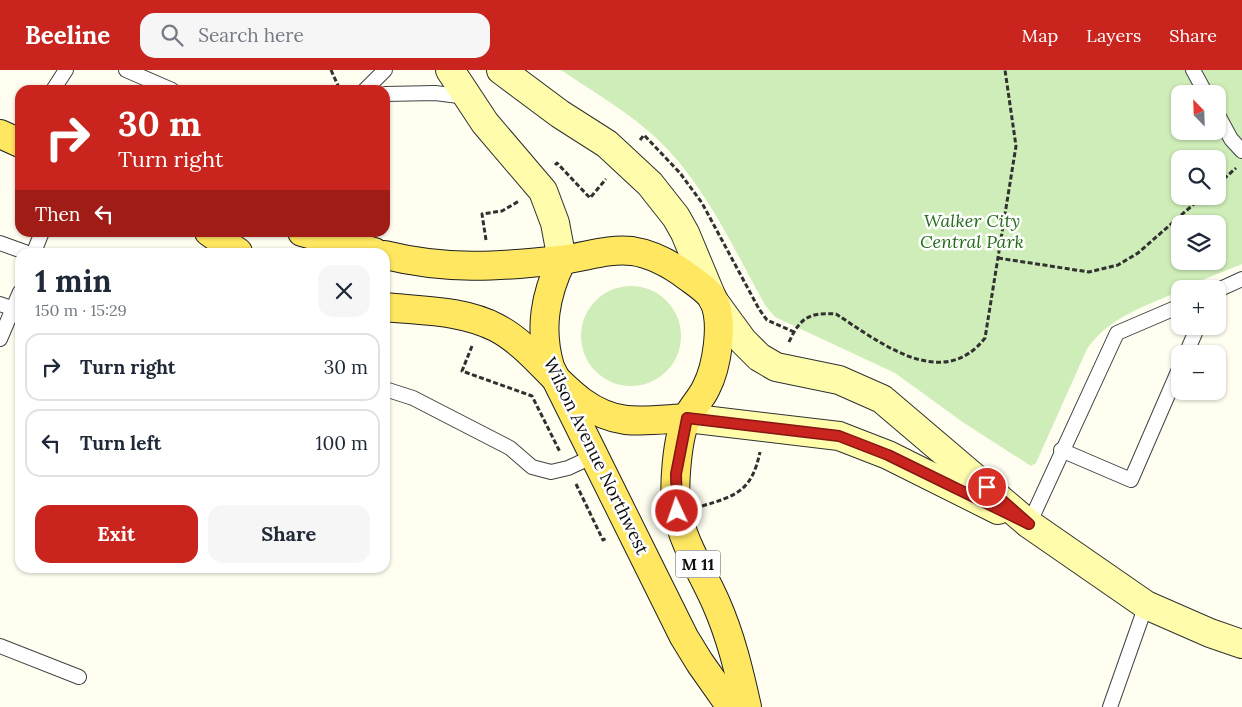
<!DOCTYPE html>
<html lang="en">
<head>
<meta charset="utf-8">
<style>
  body { margin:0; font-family:Lora,serif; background:#f6f6f7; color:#1f2937; height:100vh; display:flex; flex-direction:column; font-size:19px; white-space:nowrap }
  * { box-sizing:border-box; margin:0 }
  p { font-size:16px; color:#747a83 }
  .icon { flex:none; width:28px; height:28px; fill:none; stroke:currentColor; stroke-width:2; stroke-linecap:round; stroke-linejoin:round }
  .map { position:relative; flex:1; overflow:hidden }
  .panel { position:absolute; left:15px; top:178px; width:375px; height:325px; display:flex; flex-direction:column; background:#fff; border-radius:15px; box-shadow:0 1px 4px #0004 }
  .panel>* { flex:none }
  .banner { position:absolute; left:15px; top:15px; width:375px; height:152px; border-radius:15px; box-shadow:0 1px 4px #0004; background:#c9241d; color:#fff; overflow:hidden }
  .needle { width:32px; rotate:337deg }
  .buttons { position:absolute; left:1171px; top:15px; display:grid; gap:10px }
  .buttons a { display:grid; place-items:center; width:55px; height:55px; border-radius:10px; background:#fff; box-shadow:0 1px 4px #0004; font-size:25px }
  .pin { position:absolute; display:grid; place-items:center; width:42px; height:42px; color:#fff; margin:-21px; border:2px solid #fff; border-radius:50%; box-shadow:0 1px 5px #0007 }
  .me { position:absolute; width:55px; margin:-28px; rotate:357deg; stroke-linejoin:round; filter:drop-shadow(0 0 4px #0008) }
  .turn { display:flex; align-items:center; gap:18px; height:105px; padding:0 20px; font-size:22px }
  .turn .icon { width:65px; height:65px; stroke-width:2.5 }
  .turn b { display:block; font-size:35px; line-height:42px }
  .then { display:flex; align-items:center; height:48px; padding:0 20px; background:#0003; gap:10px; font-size:19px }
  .round { display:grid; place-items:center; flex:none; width:52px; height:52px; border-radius:15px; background:#f6f6f7 }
  .head { display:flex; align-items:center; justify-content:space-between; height:85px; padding:0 20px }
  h1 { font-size:30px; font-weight:700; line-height:38px }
  .button { display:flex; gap:10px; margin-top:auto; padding:10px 20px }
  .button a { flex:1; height:58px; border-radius:15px; background:#c9241d; color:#fff; font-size:20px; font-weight:700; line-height:58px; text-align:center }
  .button a+a { background:#f6f6f7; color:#1f2937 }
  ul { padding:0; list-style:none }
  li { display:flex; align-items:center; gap:15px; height:68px; margin:0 10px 8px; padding:0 10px; border:2px solid #e0e1e3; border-radius:15px }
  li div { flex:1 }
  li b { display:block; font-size:19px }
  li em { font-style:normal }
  header { display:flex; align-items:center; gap:30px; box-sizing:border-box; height:70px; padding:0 25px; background:#c9241d; color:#fff }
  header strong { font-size:24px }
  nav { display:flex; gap:28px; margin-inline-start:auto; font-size:18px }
  .search { width:350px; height:45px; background:#f6f6f7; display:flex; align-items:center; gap:12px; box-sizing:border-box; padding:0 18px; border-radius:15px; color:#747a83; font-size:19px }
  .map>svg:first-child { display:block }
  .green { fill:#cfedb8; fill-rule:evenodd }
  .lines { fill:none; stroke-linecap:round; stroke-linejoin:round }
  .service-casing { stroke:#424242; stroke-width:16 }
  .secondary-casing { stroke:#313131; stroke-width:30 }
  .primary-casing { stroke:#202020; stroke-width:30 }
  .path { stroke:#313131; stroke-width:3; stroke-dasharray:5 2.5; stroke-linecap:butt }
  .service { stroke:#fff; stroke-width:14 }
  .secondary { stroke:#fffdac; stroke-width:28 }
  .primary { stroke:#ffe761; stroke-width:28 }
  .route-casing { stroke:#831713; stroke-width:12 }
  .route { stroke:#c9241d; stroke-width:9 }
  .labels { text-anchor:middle; stroke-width:5; stroke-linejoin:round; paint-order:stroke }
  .shield { fill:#fff; stroke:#575757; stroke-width:1 }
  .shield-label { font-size:16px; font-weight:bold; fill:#0f0f0f }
  .park-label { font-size:18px; font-style:italic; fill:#246c1a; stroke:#fff }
  .street-label { font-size:18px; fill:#0f0f0f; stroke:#fff }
</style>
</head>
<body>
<header>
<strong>Beeline</strong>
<div class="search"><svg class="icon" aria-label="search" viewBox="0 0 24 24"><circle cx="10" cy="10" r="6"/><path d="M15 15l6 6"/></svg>Search here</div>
<nav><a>Map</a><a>Layers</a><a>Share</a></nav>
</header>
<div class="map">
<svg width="1242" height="637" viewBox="0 0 1242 637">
  <rect width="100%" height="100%" fill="#fffef1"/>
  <g class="green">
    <path d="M 561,0 L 1242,0 L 1242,194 L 1180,219 L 1180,221 C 1145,236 1109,247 1087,279 L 1036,393 L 1031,396 L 964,353 L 895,303 L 775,247 L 765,235 C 731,174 701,105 646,59 C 620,37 589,19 561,0 ZM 1180,24 L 1218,24 L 1218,61 L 1180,61 ZM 1180,89 L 1218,89 L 1218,126 L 1180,126 ZM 1180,154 L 1218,154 L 1218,191 L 1180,191 Z"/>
    <circle cx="631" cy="266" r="50"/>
  </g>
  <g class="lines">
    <g class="service-casing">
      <g id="service">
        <polyline points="126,0 172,20"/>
        <polyline points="1193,0 1206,24"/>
        <polyline points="53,20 66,0"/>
        <polyline points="365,20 385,0"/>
        <polyline points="385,24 435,23 467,27"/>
        <polyline points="1218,45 1231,69 1242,81"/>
        <polyline points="0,173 25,182"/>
        <polyline points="34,182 42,162"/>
        <polyline points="1218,220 1242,209"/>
        <polyline points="0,234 20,241"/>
        <polyline points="0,269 20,222"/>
        <polyline points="1186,284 1198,256"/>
        <polyline points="385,319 413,328 510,378 532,397 551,402 568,398 594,386"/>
        <polyline points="1061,380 1131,410 1180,297"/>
        <polyline points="1029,454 1117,263 1180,236"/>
        <polyline points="0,576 79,607"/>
        <polyline points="1110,637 1146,535"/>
      </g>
    </g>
    <g class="secondary-casing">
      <g id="secondary">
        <polyline points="450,0 485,53 543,121 555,153 562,190"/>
        <polyline points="501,0 560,44 607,74 650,114 676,147 685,163 713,230 743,271 759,287 776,297 839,310 882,329 1029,454 1146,535 1210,563 1242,574"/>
        <polyline points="687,348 839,366 888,385 998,440"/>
      </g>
    </g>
    <g class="primary-casing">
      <g id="primary">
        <polyline points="0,64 20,73"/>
        <polyline points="209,162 238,182"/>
        <polyline points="302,162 374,182"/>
        <path d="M 385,185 C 446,200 497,197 559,190 C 583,188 607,178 632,181 C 652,184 672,195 688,207 C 696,213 710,222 714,231 C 724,253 717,297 706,318 C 701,329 692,337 687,348 C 677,366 673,419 677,440 C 682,472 703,503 716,533 C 731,567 739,601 747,637"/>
        <path d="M 562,190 C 545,225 539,259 550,297 L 684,567 L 700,593 L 731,637"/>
        <path d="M 385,237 C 422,241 463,240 497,258 C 544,283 569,343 626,350 C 645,352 667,349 687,348"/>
      </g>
    </g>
    <g class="path">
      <polyline points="331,0 340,20"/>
      <polyline points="640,70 644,65 680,103 702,133 759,239 767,250 794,262"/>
      <polyline points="555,95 557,93 590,128 606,109"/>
      <polyline points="1218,114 1236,98"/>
      <polyline points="486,170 482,144 502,141 519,131"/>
      <polyline points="998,188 1089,202 1118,195 1138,183 1203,126"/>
      <path d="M 789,272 C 800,248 809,242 836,244 C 878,271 942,323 985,268 L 1016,76 L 1005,0"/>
      <polyline points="472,276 462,301 532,326 560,382"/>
      <polyline points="576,414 603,470 607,468"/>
      <path d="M 702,436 C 737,426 752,420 760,382"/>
    </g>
    <use href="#service" class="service"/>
    <use href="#secondary" class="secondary"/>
    <use href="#primary" class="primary"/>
  </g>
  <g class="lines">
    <g class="route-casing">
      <polyline id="route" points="677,441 676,404 687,348 839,366 888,385 1029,454 987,417"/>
    </g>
    <use href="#route" class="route"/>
  </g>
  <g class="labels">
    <rect class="shield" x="675.5" y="480.5" width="45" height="27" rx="4"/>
    <g class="shield-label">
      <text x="698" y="500">M 11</text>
    </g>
    <g class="park-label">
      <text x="972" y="157">Walker City<tspan x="972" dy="21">Central Park</tspan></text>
    </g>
    <g class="street-label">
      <text transform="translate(596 386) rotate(64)" y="6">Wilson Avenue Northwest</text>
    </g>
  </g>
</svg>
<div class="buttons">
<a><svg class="needle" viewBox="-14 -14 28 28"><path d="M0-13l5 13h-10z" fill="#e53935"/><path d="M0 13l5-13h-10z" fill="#747a83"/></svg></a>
<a><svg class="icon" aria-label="search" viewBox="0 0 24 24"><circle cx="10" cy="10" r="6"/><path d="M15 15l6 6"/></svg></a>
<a><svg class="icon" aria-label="layers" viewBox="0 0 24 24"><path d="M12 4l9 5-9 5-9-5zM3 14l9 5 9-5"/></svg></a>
<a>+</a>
<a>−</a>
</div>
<div class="pin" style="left:987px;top:417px;background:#d93025"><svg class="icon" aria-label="arrive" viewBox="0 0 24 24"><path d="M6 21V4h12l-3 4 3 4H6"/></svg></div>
<svg class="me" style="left:677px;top:441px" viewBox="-20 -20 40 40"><circle r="17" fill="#c9241d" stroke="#fff" stroke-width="3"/><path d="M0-11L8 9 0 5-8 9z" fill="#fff"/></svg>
<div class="banner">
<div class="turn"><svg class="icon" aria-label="right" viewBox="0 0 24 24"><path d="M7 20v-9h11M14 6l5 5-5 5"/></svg><div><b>30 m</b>Turn right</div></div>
<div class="then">Then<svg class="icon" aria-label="left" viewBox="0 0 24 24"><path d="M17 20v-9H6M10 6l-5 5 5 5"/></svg></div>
</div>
<section class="panel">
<div class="head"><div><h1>1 min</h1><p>150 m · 15:29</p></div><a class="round"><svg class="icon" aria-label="close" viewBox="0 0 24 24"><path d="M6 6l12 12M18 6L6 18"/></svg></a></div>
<ul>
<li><svg class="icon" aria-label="right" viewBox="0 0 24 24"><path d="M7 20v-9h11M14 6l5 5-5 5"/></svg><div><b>Turn right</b></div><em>30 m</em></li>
<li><svg class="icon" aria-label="left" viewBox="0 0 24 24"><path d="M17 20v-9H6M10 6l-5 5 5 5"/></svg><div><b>Turn left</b></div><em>100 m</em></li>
</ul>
<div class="button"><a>Exit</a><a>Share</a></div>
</section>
</div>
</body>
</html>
